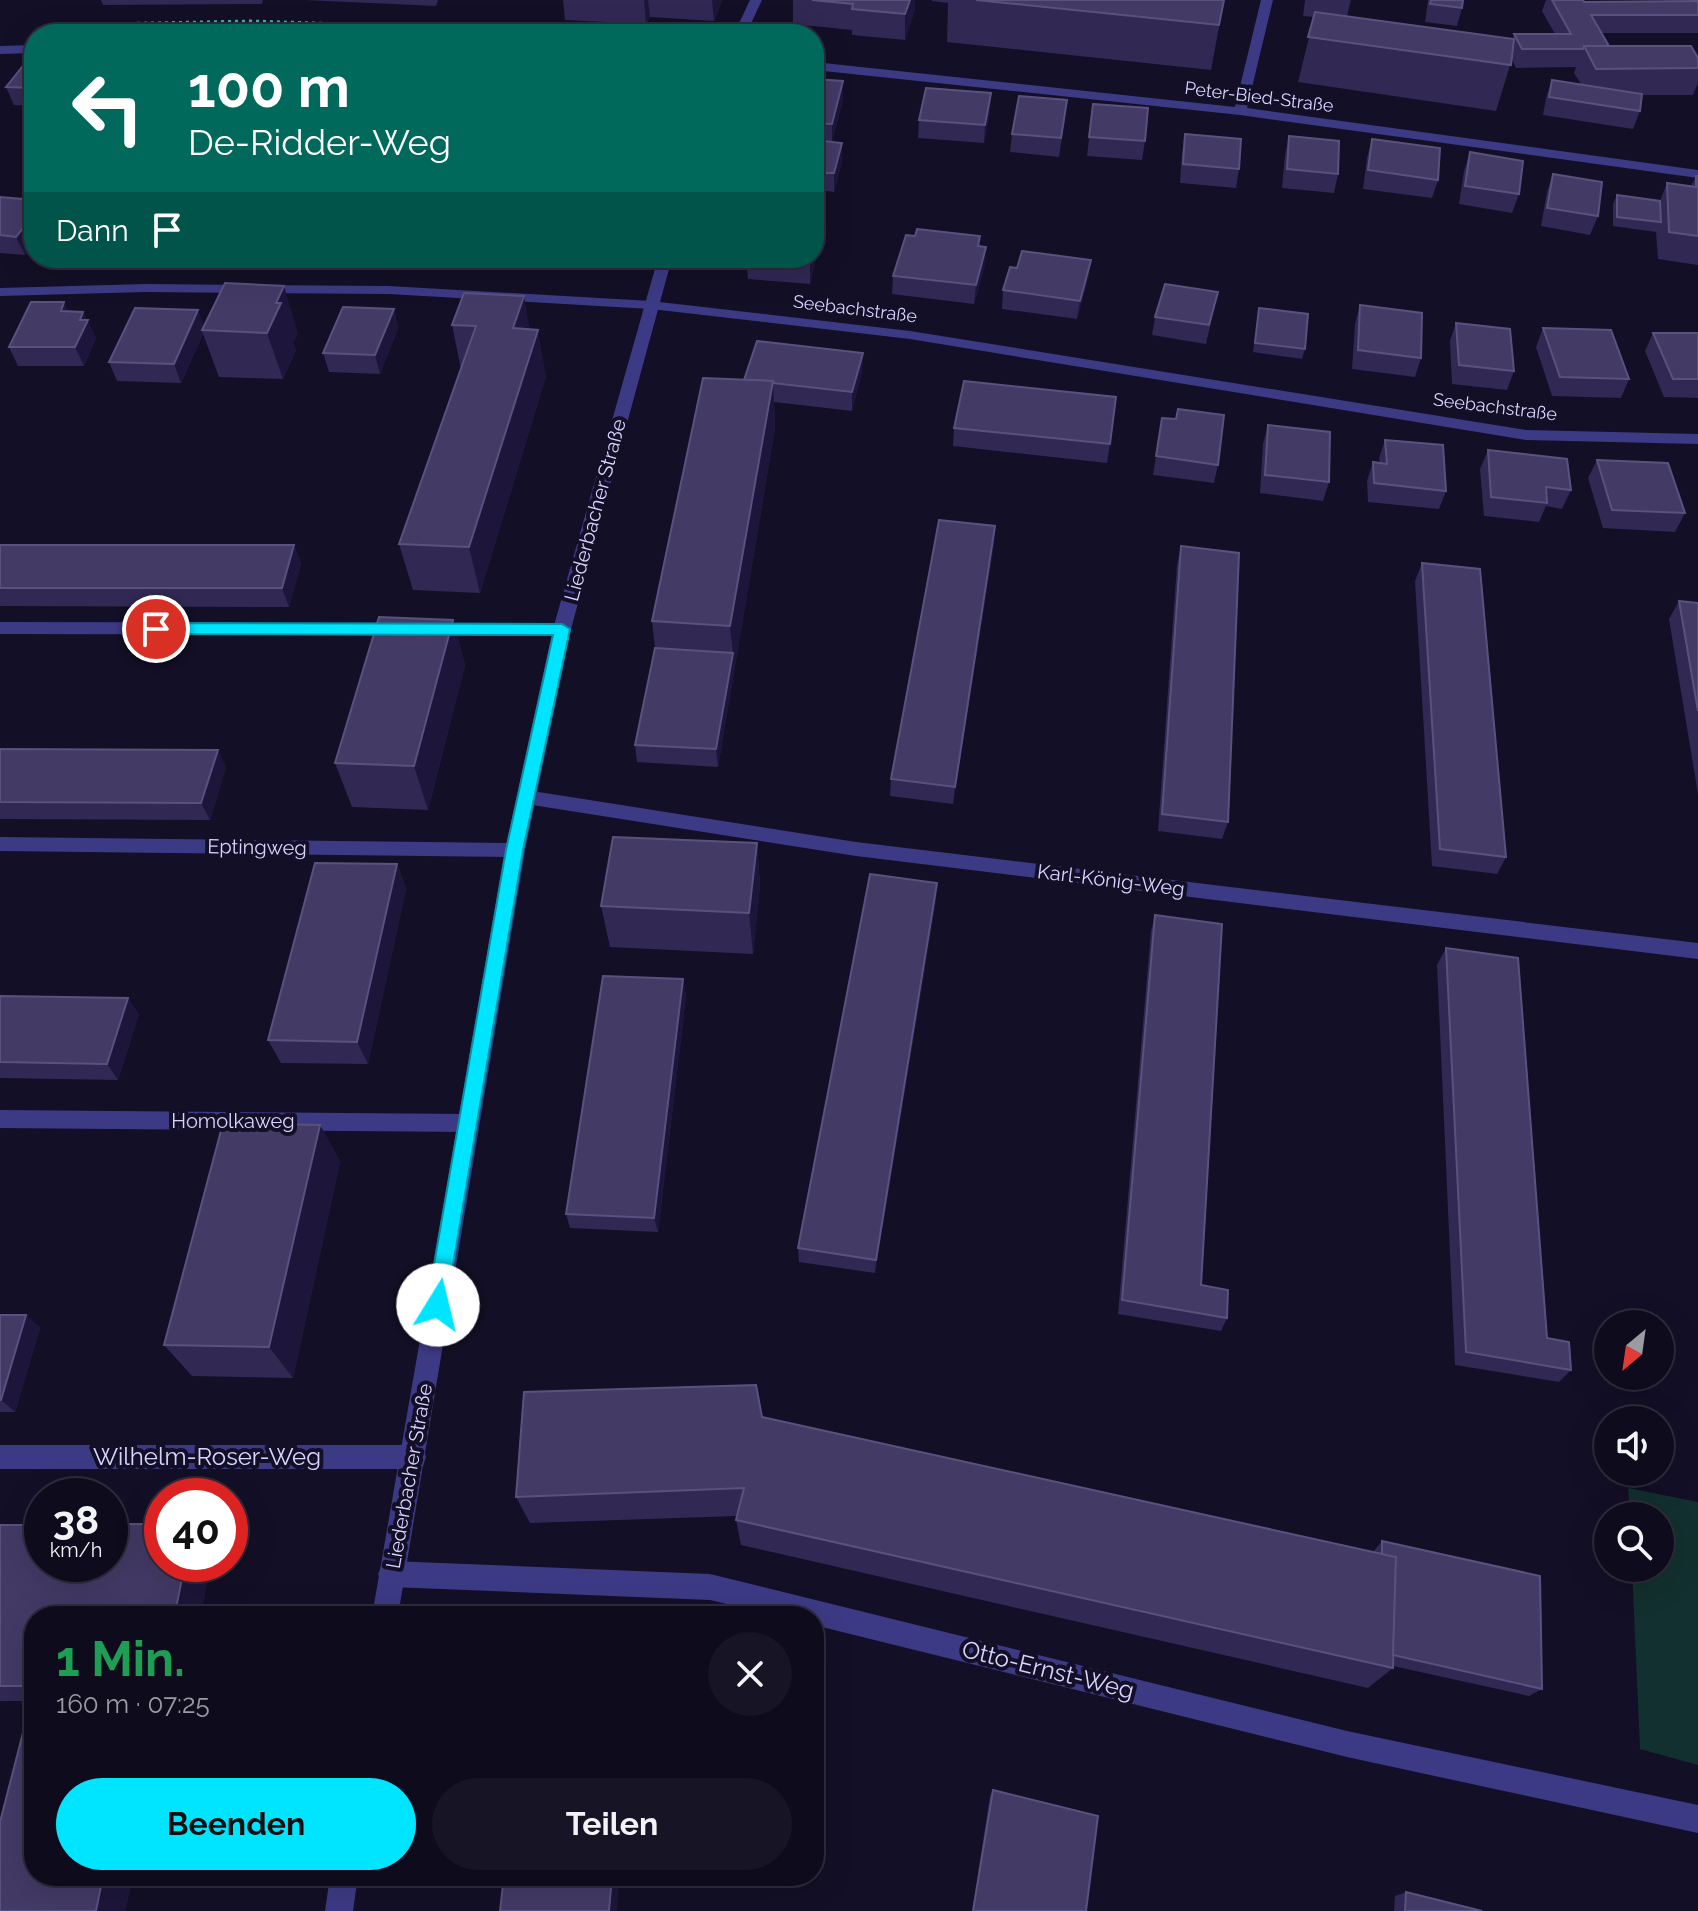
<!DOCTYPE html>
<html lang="de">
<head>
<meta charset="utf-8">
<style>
  body { margin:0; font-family:Raleway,sans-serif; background:#171425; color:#f1f3f6; height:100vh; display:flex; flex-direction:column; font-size:30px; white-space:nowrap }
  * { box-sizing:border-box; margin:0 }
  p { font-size:26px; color:#9b9ba3 }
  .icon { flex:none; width:44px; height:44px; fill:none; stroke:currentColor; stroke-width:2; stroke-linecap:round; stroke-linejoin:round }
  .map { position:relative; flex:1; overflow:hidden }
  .details { position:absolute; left:24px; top:1606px; width:800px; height:280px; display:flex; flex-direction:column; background:#0e0b1c; border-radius:32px; box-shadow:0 8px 32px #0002,0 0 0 2px #2e2b3b }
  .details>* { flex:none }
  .guide { position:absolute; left:24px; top:24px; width:800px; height:244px; border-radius:32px; box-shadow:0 8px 32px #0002,0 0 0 2px #2e2b3b; background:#00695c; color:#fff; overflow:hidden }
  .needle { width:52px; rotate:209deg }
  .buttons { position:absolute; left:1594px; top:1310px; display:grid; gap:16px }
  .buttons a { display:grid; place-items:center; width:80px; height:80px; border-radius:50%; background:#0e0b1c; box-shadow:0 8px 32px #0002,0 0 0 2px #2e2b3b; font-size:40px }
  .speed { position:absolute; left:24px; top:1478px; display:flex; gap:16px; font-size:40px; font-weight:700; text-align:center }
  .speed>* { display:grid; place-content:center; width:104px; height:104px; border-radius:50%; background:#0e0b1c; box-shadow:0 8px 32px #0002,0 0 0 2px #2e2b3b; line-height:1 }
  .speed small { font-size:20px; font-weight:400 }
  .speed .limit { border:12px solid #d22; background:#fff; color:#111 }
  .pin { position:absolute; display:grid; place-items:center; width:68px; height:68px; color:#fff; margin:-34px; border:4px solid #fff; border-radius:50%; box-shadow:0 2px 8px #0007 }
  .me { position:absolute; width:88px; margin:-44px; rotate:9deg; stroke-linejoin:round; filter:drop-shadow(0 0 6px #0008) }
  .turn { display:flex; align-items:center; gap:28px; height:168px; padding:0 32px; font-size:36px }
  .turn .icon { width:104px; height:104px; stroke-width:2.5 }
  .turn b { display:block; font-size:56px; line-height:68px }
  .then { display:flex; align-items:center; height:76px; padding:0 32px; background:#0003; gap:16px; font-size:30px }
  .round { display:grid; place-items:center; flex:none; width:84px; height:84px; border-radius:42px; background:#171425 }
  .head { display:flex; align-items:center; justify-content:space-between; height:136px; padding:0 32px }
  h1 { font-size:48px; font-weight:700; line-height:60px; color:#1e9e55 }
  .button { display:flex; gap:16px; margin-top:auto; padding:16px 32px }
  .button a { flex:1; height:92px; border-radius:48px; background:#00e5ff; color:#111; font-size:32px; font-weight:700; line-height:92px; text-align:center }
  .button a+a { background:#171425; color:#f1f3f6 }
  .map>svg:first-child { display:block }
  .green { fill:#12302f }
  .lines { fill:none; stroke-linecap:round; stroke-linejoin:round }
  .path { stroke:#2fb8b0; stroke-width:3; stroke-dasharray:3 4; stroke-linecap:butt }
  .minor { fill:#3d3a85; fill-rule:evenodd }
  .tertiary { fill:#3d3a85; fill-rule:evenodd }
  .wall { fill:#312854 }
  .shaded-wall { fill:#1d163a }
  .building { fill:#433a66; stroke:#5a527e; stroke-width:2 }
  .route { fill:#00e5ff; stroke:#0095a6; stroke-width:2 }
  .labels { text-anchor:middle; stroke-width:8; stroke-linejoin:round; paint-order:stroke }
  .far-street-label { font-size:18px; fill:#d9d4ff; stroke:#130f26 }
  .street-label { font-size:20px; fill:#d9d4ff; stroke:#130f26 }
  .near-street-label { font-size:24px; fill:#d9d4ff; stroke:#130f26 }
</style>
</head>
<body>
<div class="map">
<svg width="1698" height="1911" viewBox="0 0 1698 1911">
  <rect width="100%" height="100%" fill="#130f26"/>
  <polygon class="green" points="1628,1488 1698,1502 1698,1765 1640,1749 1632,1568 1660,1568 1660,1516 1630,1516"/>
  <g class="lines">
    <polyline class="path" points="53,25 252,21 651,34"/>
    <g class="minor">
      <polygon points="1261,0 1273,0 1247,108 1698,170 1698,178 1240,115 814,70 814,62 1235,107"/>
      <polygon points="34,45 34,53 0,54 0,46"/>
      <polygon points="145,284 389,286 651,301 910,331 1526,430 1698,434 1698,444 1526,440 910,339 651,309 389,294 145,292 0,296 0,288"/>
      <polygon points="0,622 562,623 571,629 562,635 0,634"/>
      <polygon points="526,790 856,842 1698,943 1698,959 856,856 526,804 517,797"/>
      <polygon points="0,837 515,843 522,845 525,850 522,855 515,857 0,851"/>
      <polygon points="0,1110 467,1114 475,1116 478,1123 475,1130 467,1132 0,1128"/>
      <polygon points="0,1445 414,1445 423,1448 426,1457 423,1466 414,1469 0,1469"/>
      <polygon points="391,1561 710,1574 1347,1731 1698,1805 1698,1833 1347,1757 814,1625 814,1616 776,1616 710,1600 391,1587 382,1583 378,1574 382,1565"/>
    </g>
    <g class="tertiary">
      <polygon points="750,0 762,0 746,34 734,34"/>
      <polygon points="658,258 672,258 571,629 525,850 398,1616 372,1616 505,850 553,629"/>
      <polygon points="330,1876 358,1876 353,1911 325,1911"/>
    </g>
  </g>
  <g class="wall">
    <polygon points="101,0 263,0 262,4 103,5"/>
    <polygon points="305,0 438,0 436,6"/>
    <polygon points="563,0 722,0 714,21 650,17 646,24 565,20"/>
    <polygon points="793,0 915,0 915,9 905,40 852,35 852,30 793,24"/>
    <polygon points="932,0 1224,0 1211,70 947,42 948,3 932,1"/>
    <polygon points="1305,0 1351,0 1347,16 1513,39 1514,34 1555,34 1542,11 1546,0 1583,0 1584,2 1698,1 1698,33 1601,33 1609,46 1698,58 1698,83 1693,95 1642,95 1640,111 1633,129 1543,115 1546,98 1552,80 1581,84 1574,73 1576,67 1516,68 1512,59 1496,111 1298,82 1314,17 1303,16"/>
    <polygon points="1428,0 1463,0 1462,8 1457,26 1425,22"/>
    <polygon points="34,57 34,106 14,105 6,87"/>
    <polygon points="814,79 843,99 832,142 842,161 834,192 826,191 826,215 810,284 748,279 746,258 814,258"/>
    <polygon points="991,93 990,111 984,143 918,138 919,120"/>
    <polygon points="1093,104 1145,141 1142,160 1087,156"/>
    <polygon points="1065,118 1059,157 1010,152 1012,134"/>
    <polygon points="1185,134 1239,169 1236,188 1180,183 1182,153"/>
    <polygon points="1289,136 1338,174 1334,193 1282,188 1285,155"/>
    <polygon points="1372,139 1438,180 1432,198 1363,189 1367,158"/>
    <polygon points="1470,152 1519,194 1512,213 1459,204 1464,171"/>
    <polygon points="1553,174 1598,216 1590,235 1541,226 1547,192"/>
    <polygon points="1696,176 1698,176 1698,265 1658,259 1656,232 1613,226 1613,204 1617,195 1660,201 1667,183 1691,186"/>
    <polygon points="0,197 34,200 34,243 25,255 0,253"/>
    <polygon points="979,246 985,265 974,304 892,294 893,276"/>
    <polygon points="519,258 589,258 587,265 520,262"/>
    <polygon points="1091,260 1088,279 1077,319 1002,309 1003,290 1017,268"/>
    <polygon points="1218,292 1206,344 1152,335 1155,317"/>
    <polygon points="1360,305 1421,358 1415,377 1352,369 1355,324"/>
    <polygon points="1259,308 1305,349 1302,359 1253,352"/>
    <polygon points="394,309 398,328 380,374 329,372 323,353"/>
    <polygon points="68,311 83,312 96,338 84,366 18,366 9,347"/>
    <polygon points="1456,323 1514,371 1507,390 1452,384 1450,341"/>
    <polygon points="204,325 298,333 293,343 296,350 283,379 219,377 203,334 181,383 117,381 109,362"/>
    <polygon points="452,325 530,329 546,376 480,593 413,590 399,544 461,369"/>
    <polygon points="1543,328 1629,379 1621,398 1552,396 1536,347"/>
    <polygon points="1653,333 1698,333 1698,398 1664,397 1645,351"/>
    <polygon points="863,353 862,371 852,411 774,402 775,428 718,767 637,762 635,745 655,648 652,621 744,380"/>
    <polygon points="1162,418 1218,465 1214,483 1153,475"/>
    <polygon points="1268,425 1329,482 1323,501 1260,493 1263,444"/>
    <polygon points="954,428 1110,444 1107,463 953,446"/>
    <polygon points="1385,440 1446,491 1439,509 1368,502 1367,481 1373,462 1380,463 1379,458"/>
    <polygon points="1488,450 1571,490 1562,509 1546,506 1539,522 1484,516 1480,469"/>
    <polygon points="1597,460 1685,513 1675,532 1603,528 1588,478"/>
    <polygon points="995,526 994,544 953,804 890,796 891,779"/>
    <polygon points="0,545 294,545 301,564 289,607 0,606"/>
    <polygon points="1181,546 1228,822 1222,839 1158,831 1177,565"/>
    <polygon points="1422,563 1506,857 1497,874 1432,866 1415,581"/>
    <polygon points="1679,601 1698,603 1698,794 1669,619"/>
    <polygon points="453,620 465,665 428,810 352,807 335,763"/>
    <polygon points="0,749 226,767 210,820 0,819"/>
    <polygon points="757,843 760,886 753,954 610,947 601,906"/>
    <polygon points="397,864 406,889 368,1064 281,1063 268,1040"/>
    <polygon points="936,900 875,1273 799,1262 798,1248"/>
    <polygon points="1155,915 1201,1285 1227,1318 1221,1331 1118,1314 1151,931"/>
    <polygon points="1446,948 1547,1338 1571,1370 1559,1382 1455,1365 1437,965"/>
    <polygon points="683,979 686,996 658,1232 570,1228 566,1214"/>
    <polygon points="0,996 139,1014 118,1080 0,1078"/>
    <polygon points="320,1125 340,1162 293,1378 192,1376 164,1345"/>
    <polygon points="0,1315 26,1315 40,1328 15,1412 0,1412"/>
    <polygon points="762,1417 1373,1552 1382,1541 1542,1689 1529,1696 1393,1666 1393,1668 1368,1688 741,1545 736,1520 737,1516 530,1523 516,1497"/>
    <polygon points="0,1525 162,1564 211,1564 200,1616 34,1616 34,1876 133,1876 125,1911 0,1911 31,1701 0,1701"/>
    <polygon points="993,1790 1086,1911 972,1911 990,1796"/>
    <polygon points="1406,1892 1482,1911 1394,1911 1395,1896"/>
  </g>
  <g class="shaded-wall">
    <polygon points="644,0 648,0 650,17 646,24"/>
    <polygon points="712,0 722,0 714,21"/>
    <polygon points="910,0 915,0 915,9 905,40 905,14"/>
    <polygon points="843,81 843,99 832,142 832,124"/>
    <polygon points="991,93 990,111 984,143 985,125"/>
    <polygon points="842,143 842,161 834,192 834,173"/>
    <polygon points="825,169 826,215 810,284 810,258 814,258 814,217"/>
    <polygon points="34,214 34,243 25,255 16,237"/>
    <polygon points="986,247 985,265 974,304 976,285"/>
    <polygon points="1091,260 1088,279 1077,319 1080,301"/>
    <polygon points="284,286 298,333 293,343 296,350 283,379 267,333 276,303"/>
    <polygon points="524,296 532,342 513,328"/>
    <polygon points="64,302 73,321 61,311"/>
    <polygon points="394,309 398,328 380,374 375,355"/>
    <polygon points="198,310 205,328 202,330 203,334 181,383 174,364"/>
    <polygon points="83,312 96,338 84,366 75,347 80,320"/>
    <polygon points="538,330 546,376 480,593 469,547"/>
    <polygon points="863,353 862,371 852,411 852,392"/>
    <polygon points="773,381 775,428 718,767 716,749 733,653 730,626"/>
    <polygon points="995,526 994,544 953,804 955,787"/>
    <polygon points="294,545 301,564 289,607 282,588"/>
    <polygon points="453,620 465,665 428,810 414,766"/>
    <polygon points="218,750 226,767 210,820 201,803"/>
    <polygon points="757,843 760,886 753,954 749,913"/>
    <polygon points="397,864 406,889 368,1064 357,1042"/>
    <polygon points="937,883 936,900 875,1273 876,1260"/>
    <polygon points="683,979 686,996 658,1232 654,1218"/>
    <polygon points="128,998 139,1014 118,1080 107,1064"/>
    <polygon points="320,1125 340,1162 293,1378 269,1347"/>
    <polygon points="26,1315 40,1328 15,1412 1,1400"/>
    <polygon points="185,1564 211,1564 200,1616 186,1616 176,1608"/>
    <polygon points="163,1608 174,1616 161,1616"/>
    <polygon points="103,1876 133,1876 125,1911 96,1911"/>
    <polygon points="612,1876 619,1876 617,1911 609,1911"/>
  </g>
  <g class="building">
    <polygon points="812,0 910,0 905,14 852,9 853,4"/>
    <polygon points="976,0 1224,0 1219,25"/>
    <polygon points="1431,0 1463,0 1462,8 1430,4"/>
    <polygon points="1552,0 1583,0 1584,2 1698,1 1698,15 1591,15 1609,46 1584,46 1583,49 1522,49 1514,34 1571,34"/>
    <polygon points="1315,12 1514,39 1511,65 1308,37"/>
    <polygon points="513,31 550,34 511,34"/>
    <polygon points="1584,46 1691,46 1698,58 1698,68 1596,69"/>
    <polygon points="30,57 34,57 34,88 6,87"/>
    <polygon points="814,79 843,81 832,124 814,123"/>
    <polygon points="1552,80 1642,94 1640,111 1549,97"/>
    <polygon points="926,88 991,93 985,125 919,120"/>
    <polygon points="1019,96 1067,100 1061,138 1012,134"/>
    <polygon points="1093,104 1148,108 1145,141 1089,137"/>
    <polygon points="1185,134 1241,139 1239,169 1183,164"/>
    <polygon points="1289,136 1339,141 1338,174 1287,169"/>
    <polygon points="1372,139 1440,148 1438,180 1368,170"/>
    <polygon points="814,140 842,143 834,173 825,173 825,169 814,168"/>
    <polygon points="1470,152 1523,161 1519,194 1465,186"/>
    <polygon points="814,168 825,169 814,217"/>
    <polygon points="1553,174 1602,182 1598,216 1547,208"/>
    <polygon points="1696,176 1698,176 1698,236 1669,232 1667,183 1696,187"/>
    <polygon points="1617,195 1660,201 1661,222 1617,217"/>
    <polygon points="0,197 34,200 34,214 16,237 0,235"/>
    <polygon points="917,229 980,236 978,246 986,247 976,285 893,276 906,235 915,236"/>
    <polygon points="1022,251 1091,260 1080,301 1003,290 1010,267 1017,268"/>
    <polygon points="225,283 284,286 276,303 281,303 267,333 202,330"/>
    <polygon points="1165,284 1218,292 1209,325 1155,317"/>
    <polygon points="464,293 524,296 513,328 538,330 469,547 399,544 476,326 452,325"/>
    <polygon points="31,302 64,302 61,311 83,312 80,320 88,320 75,347 9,347"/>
    <polygon points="1360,305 1422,313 1421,358 1358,350"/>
    <polygon points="343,307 394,309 375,355 323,353"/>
    <polygon points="135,308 198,310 174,364 109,362"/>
    <polygon points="1259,308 1308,314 1305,349 1255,343"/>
    <polygon points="1456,323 1510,329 1514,371 1459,365"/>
    <polygon points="1543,328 1611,330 1629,379 1560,377"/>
    <polygon points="1653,333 1698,333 1698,379 1673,379"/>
    <polygon points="757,341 863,353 852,392 772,383 773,381 744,380"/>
    <polygon points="703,378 773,381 730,626 652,621"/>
    <polygon points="964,381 1116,397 1110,444 954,428"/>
    <polygon points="1178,409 1224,415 1218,465 1156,456 1162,418 1176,419"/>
    <polygon points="1268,425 1330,432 1329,482 1265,475"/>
    <polygon points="1385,440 1443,445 1446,491 1374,483 1373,462 1387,464"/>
    <polygon points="1488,450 1567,459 1571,490 1546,487 1547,503 1491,497"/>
    <polygon points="1597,460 1668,463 1685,513 1612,510"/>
    <polygon points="939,520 995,526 955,787 891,779"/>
    <polygon points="0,545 294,545 282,588 0,588"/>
    <polygon points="1181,546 1239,553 1228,822 1162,814"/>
    <polygon points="1422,563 1480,569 1506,857 1440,849"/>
    <polygon points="1679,601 1698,603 1698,711"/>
    <polygon points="379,617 453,620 414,766 335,763"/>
    <polygon points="655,648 733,653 716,749 635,745"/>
    <polygon points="0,749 218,750 201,803 0,802"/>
    <polygon points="613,837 757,843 749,913 601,906"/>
    <polygon points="315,863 397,864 357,1042 268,1040"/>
    <polygon points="870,874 937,883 876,1260 798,1248"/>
    <polygon points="1155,915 1222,924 1201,1285 1228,1290 1227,1318 1122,1300"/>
    <polygon points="1446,948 1518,958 1547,1338 1569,1342 1571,1370 1466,1352"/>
    <polygon points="603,976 683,979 654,1218 566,1214"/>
    <polygon points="0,996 128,998 107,1064 0,1062"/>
    <polygon points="223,1123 320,1125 269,1347 164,1345"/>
    <polygon points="0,1315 26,1315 1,1400 0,1400"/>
    <polygon points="756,1385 762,1417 1396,1557 1393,1668 736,1520 744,1488 516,1497 524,1392"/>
    <polygon points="110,1524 162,1524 162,1564 185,1564 176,1608 163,1608 161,1616 34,1616 34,1686 0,1686 0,1525 42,1525 42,1564 110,1564"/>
    <polygon points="1382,1541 1540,1576 1542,1689 1393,1655 1396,1557 1382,1554"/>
    <polygon points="34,1690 34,1876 103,1876 96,1911 0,1911 0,1822"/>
    <polygon points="993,1790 1098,1816 1086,1911 973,1911"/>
    <polygon points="504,1876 612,1876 609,1911 500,1911"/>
    <polygon points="1406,1892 1482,1911 1405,1911"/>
  </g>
  <polygon class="route" points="156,623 562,624 570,629 523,850 445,1312 438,1315 430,1312 427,1305 506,850 553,635 156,634 148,629"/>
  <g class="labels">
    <g class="far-street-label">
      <text transform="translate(1259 97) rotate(7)" y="6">Peter-Bied-Straße</text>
      <text transform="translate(855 309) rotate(7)" y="6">Seebachstraße</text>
      <text transform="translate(1495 407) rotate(7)" y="6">Seebachstraße</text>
    </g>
    <g class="street-label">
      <text transform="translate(595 510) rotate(-75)" y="7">Liederbacher Straße</text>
      <text transform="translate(257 847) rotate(1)" y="7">Eptingweg</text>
      <text transform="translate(1111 880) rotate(7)" y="7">Karl-König-Weg</text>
      <text x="233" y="1128">Homolkaweg</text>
      <text transform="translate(409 1476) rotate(-80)" y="7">Liederbacher Straße</text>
    </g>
    <g class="near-street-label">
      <text x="207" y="1465">Wilhelm-Roser-Weg</text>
      <text transform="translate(1048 1670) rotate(14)" y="8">Otto-Ernst-Weg</text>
    </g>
  </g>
</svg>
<div class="buttons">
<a><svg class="needle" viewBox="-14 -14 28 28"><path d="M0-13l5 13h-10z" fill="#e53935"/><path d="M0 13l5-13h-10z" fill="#9b9ba3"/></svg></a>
<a><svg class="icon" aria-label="sound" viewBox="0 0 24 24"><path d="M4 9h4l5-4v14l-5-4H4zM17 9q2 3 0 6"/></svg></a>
<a><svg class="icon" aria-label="search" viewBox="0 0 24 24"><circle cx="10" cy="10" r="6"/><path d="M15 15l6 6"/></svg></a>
</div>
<div class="speed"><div>38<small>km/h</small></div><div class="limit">40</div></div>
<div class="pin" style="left:156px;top:629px;background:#d93025"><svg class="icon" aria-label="arrive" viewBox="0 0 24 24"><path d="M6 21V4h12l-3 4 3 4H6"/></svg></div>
<svg class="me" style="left:438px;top:1305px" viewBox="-20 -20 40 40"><circle r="19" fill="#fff"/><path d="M0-13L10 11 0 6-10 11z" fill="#00e5ff"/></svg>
<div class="guide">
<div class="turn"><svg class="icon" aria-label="left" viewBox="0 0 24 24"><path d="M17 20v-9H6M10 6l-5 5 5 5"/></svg><div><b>100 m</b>De-Ridder-Weg</div></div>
<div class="then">Dann<svg class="icon" aria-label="arrive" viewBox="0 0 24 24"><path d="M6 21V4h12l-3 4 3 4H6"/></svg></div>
</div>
<section class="details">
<div class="head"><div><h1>1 Min.</h1><p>160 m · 07:25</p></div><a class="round"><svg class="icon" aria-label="close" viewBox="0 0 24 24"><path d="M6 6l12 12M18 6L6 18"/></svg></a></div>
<div class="button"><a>Beenden</a><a>Teilen</a></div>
</section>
</div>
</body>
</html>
